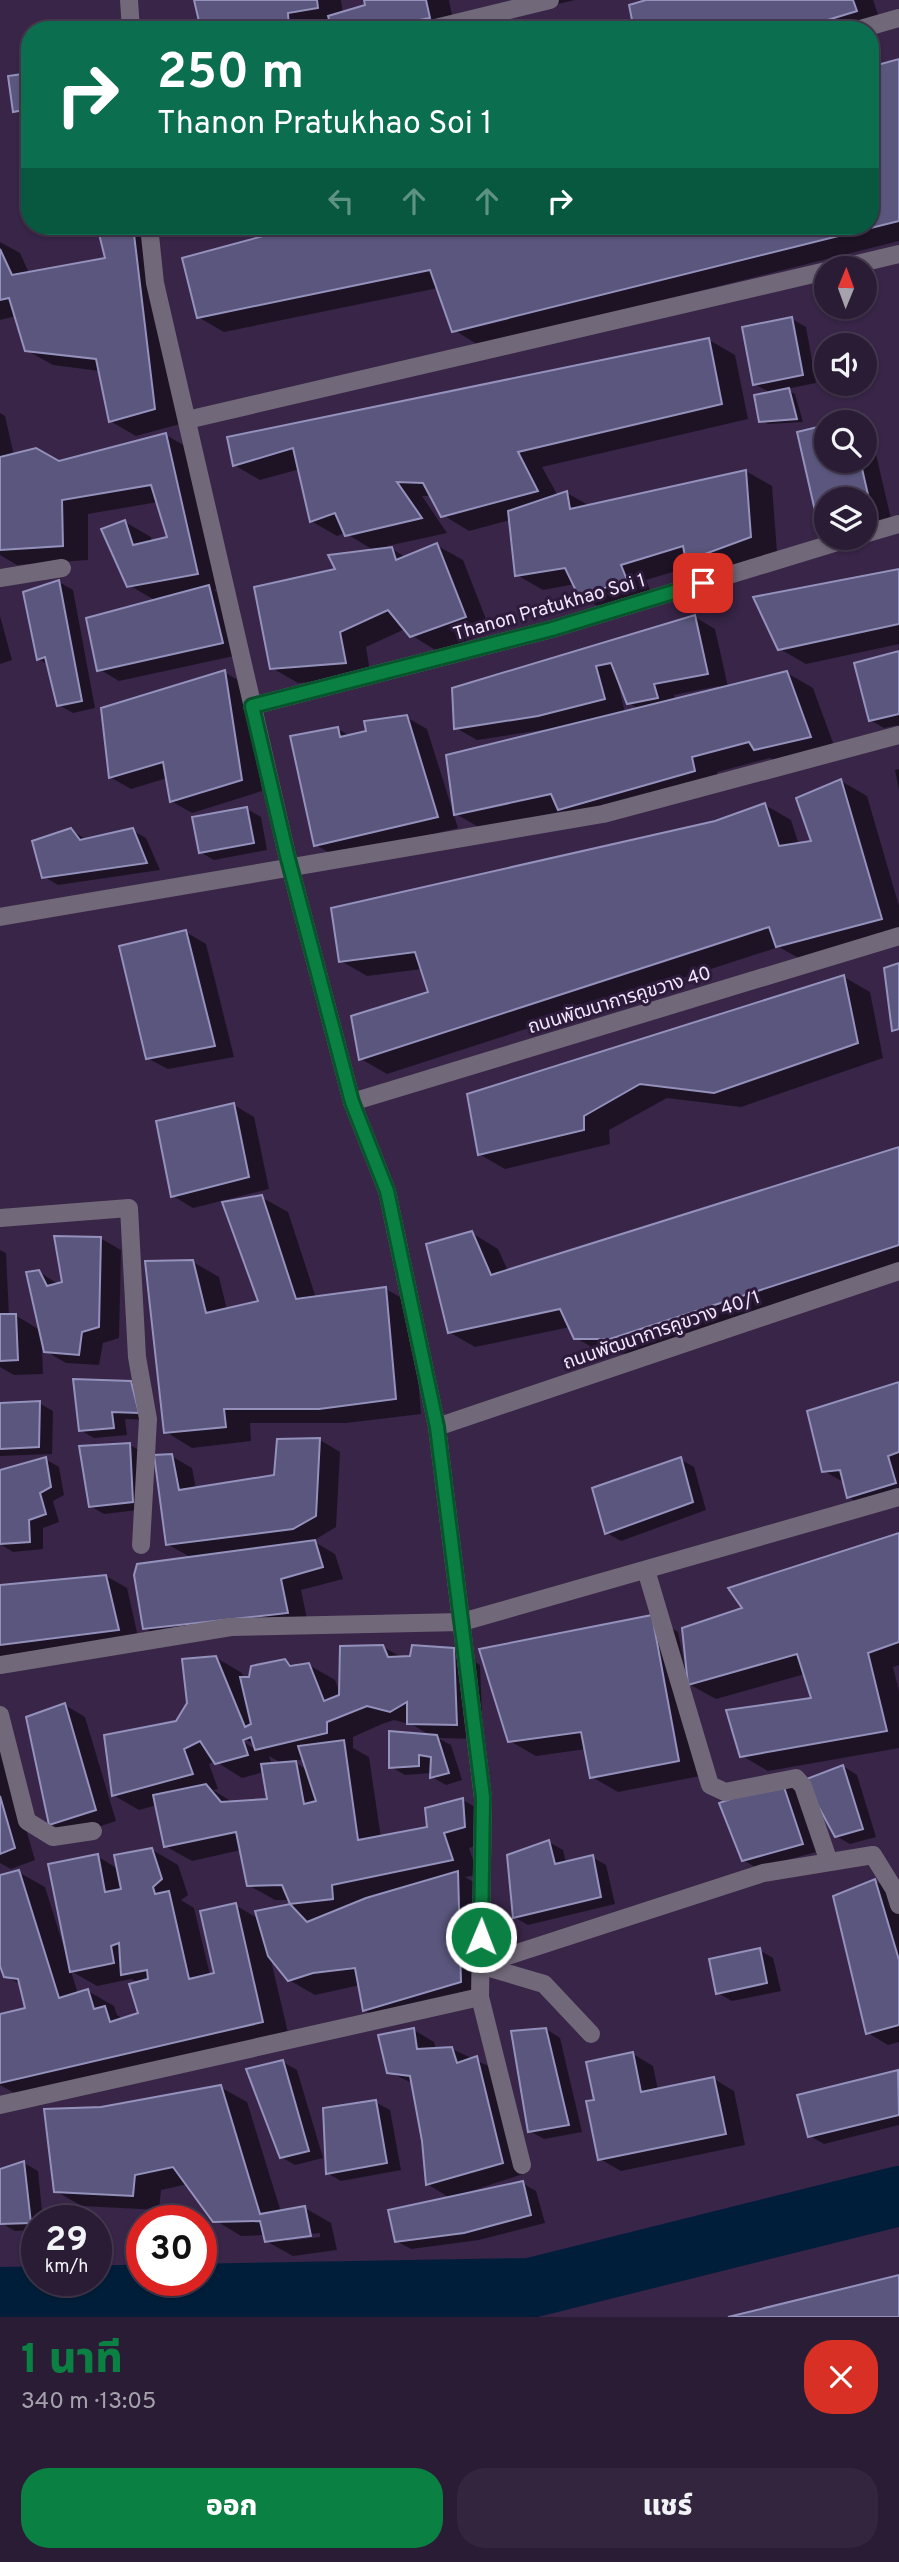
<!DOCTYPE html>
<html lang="th">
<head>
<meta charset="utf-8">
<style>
  body { margin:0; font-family:Overpass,"Noto Sans Thai",sans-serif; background:#32253d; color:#f1f3f6; height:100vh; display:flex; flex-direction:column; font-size:26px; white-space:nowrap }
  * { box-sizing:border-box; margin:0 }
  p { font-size:23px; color:#a5a1ad }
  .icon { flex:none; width:38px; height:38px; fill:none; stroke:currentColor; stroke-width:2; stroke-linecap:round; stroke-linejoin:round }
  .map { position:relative; height:2317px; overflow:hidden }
  .side { display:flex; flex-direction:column; background:#2a1c35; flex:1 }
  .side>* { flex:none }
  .guide { position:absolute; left:21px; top:21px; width:858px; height:214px; border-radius:28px; box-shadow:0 2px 5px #0004,0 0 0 2px #463a50; background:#0b6e4f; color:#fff; overflow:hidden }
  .needle { width:46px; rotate:1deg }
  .buttons { position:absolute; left:814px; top:256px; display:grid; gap:14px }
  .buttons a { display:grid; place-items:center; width:63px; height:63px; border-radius:50%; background:#2a1c35; box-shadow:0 2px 5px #0004,0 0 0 2px #463a50; font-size:35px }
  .speed { position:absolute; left:21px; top:2205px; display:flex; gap:14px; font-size:35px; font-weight:700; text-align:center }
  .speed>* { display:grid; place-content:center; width:91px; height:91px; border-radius:50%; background:#2a1c35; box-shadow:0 2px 5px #0004,0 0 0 2px #463a50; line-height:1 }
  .speed small { font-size:18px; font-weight:400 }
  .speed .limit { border:10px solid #d22; background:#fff; color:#111 }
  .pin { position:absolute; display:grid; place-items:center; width:60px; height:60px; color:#fff; margin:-30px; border-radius:14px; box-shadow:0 4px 10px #0006 }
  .me { position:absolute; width:77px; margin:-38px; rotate:1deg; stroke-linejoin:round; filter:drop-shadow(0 0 5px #0008) }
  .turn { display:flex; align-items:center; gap:24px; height:147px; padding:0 21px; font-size:32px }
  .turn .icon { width:91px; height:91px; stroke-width:2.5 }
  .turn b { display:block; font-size:49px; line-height:60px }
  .lanes { display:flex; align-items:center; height:66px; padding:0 21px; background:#0003; justify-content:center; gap:35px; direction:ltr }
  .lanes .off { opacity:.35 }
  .round { display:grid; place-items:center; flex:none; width:74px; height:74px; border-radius:28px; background:#32253d }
  .overview { display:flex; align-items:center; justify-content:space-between; height:119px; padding:0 21px }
  h1 { font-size:42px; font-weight:800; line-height:52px; color:#0b8043 }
  .button { display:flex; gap:14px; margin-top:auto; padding:14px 21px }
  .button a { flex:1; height:80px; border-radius:28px; background:#0b8043; color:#fff; font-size:28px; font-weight:800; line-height:80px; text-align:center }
  .button a+a { background:#32253d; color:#f1f3f6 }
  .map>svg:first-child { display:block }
  .water { fill:#001e39 }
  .shadow { fill:#0007; fill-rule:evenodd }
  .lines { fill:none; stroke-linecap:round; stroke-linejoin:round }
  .river { stroke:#001e39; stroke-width:60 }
  .building { fill:#5a567d; stroke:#9491bc; stroke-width:2 }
  .minor { stroke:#716879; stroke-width:18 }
  .route-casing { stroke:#07532c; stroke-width:18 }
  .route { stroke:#0b8043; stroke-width:12 }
  .labels { text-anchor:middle; stroke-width:6; stroke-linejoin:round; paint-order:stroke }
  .street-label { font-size:19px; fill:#f1e6fc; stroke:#2e1b3c }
</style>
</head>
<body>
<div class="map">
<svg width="899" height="2317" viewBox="0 0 899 2317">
  <rect width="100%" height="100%" fill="#382547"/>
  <polygon class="water" points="530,2288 258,2317 0,2317 0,2297"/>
  <g class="shadow">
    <polygon points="196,0 341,0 343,14 367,6 366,0 449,0 455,30 334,30 332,25 314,30 203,30"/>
    <polygon points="538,0 575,0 549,6"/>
    <polygon points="652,0 873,0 882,26 869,30 636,30"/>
    <polygon points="899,61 899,241 480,346 454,330 438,288 224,332 198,317 184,259 307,226 870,226 870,68"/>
    <polygon points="30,74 30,113 22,114 15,110"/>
    <polygon points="99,226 157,226 180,424 136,436 110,421 100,371 53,365 26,350 16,316 0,320 0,242 20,253 29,273 107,260"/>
    <polygon points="792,319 806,327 816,383 786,389 795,394 803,422 768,424 761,421 771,393 754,384"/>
    <polygon points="709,340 735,355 748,419 542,467 558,496 567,493 590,506 746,471 772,486 777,552 713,575 696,565 646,580 652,595 606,611 580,596 575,584 543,590 517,575 510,520 469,531 443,515 432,496 422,496 447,533 387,546 407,558 436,545 463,560 491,632 437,651 411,635 405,629 366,647 371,678 298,683 272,668 338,570 375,551 345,533 337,536 311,521 300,469 260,480 234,465 229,438"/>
    <polygon points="0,413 5,416 14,456 59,463 166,435 192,450 223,588 214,590 230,599 243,654 119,681 99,669 156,601 129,585 125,522 151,537 152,542 169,539 158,502 88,514 88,560 17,565 0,555"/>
    <polygon points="826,427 826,460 864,460 864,430 871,433 892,523 864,529 864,499 826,499 826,526 820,523"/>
    <polygon points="899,571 899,644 806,664 780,649"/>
    <polygon points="59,582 73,590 95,708 73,713 59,705 49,665 38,659"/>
    <polygon points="0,616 12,660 0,664"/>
    <path d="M 695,617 L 715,629 L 728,687 L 787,673 L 813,688 L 836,751 L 781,764 L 770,758 L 717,772 L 720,785 L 585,824 L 563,811 L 482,829 L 456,814 L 549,731 L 548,729 L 477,740 L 456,728 ZM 617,679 L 629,703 L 639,709 L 625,713 ZM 719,686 L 720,689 L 675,700 L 674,695 Z"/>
    <polygon points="899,653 899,725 884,728 870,720"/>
    <polygon points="224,672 245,684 262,791 192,813 171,801 167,778 131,789 110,777"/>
    <polygon points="406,717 427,729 458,828 336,857 316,845 338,729 350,736"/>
    <polygon points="899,769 899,790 895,770"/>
    <polygon points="841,781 867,796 899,906 899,936 804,961 779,947 387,1074 361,1059 430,993 422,969 367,976 341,961 765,805 791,820 799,845 814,843"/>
    <polygon points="247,809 261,817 267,850 214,860 200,852"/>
    <polygon points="71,830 87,840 132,830 146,838 160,870 58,885 43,876"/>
    <polygon points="186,932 206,944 234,1057 168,1069 147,1058"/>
    <polygon points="844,977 870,992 883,1058 741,1107 667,1098 609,1130 610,1144 505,1169 479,1154"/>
    <polygon points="234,1105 254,1117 269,1189 193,1208 173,1196"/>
    <polygon points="899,1149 899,1268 637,1354 602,1353 576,1338 570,1327 475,1347 449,1332 472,1233 498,1249 508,1271"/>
    <polygon points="261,1197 288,1212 316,1298 386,1289 412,1304 421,1414 346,1423 250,1423 251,1441 192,1448 166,1432 193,1262 219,1277 227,1310 260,1303"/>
    <polygon points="100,1238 121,1250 119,1338 103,1343 99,1365 66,1363 42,1349 43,1374 14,1375 0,1367 0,1250 6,1253 9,1316 15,1315 40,1330 39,1272 60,1285"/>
    <polygon points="130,1383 144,1391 152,1420 125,1419 127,1435 94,1438 80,1430"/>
    <polygon points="899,1384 899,1500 869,1509 848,1497 845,1483 824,1471"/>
    <polygon points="39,1403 53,1411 52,1454 0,1456 0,1404"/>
    <polygon points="320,1440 340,1452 336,1527 313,1541 335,1554 343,1579 301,1590 308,1624 165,1640 144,1628 192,1558 167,1544 171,1456 192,1468 196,1489 275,1477"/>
    <polygon points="130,1445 144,1453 147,1509 104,1514 90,1506"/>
    <polygon points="45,1459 59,1467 64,1495 53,1501 59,1522 43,1528 43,1549 13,1552 0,1544 0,1472"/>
    <polygon points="680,1459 694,1467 706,1510 621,1541 607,1533"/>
    <polygon points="899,1535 899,1665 893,1667 899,1691 899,1748 768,1771 741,1755 814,1699 805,1674 716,1699 687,1683 705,1775 618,1792 592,1777 586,1749 536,1756 510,1741 652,1616 678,1632 686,1673 689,1673 745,1609"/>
    <polygon points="106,1576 127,1588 139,1641 0,1659 0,1587"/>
    <path d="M 383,1647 L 403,1658 L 454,1649 L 480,1665 L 483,1739 L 438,1738 L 451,1745 L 462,1780 L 446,1785 L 432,1777 L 432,1773 L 405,1775 L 391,1767 L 433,1737 L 413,1725 L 394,1720 L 382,1724 L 353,1737 L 353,1748 L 369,1757 L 381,1838 L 429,1828 L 463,1800 L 489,1815 L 490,1841 L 469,1848 L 478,1875 L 465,1877 L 484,1888 L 486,1997 L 390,2025 L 364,2010 L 360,1985 L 315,1995 L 289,1980 L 270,1956 L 289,2037 L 23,2098 L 0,2085 L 0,2016 L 28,2009 L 22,1985 L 5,1976 L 0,1960 L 0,1877 L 18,1872 L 45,1887 L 65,1951 L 97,1856 L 118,1869 L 151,1849 L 178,1865 L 188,1895 L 181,1900 L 194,1908 L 210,1975 L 216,1974 L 235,1905 L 259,1919 L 257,1912 L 292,1906 L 290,1900 L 275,1900 L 248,1885 L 241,1850 L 192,1861 L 165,1846 L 157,1805 L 139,1810 L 113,1795 L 178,1722 L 215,1657 L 242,1673 L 244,1679 L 251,1679 L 285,1660 L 296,1667 L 309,1665 L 335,1680 L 341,1695 ZM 237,1734 L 255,1745 L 255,1749 L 235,1737 ZM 269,1756 L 283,1764 L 272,1765 ZM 304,1759 L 307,1770 L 293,1761 ZM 215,1761 L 242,1778 L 264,1772 L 269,1801 L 234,1803 L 213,1790 L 218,1789 L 209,1764 ZM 71,1971 L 97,1986 L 131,1979 L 139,1983 L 140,2014 L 123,2019 L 117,2015 L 114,2006 L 88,1991 L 78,1994 Z"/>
    <polygon points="65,1705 85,1717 116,1821 71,1836 51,1824"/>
    <polygon points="0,1740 35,1860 11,1869 0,1863"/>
    <polygon points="843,1766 857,1775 876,1837 850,1844 836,1836"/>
    <polygon points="782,1783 796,1791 816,1852 757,1868 743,1860"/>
    <polygon points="549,1842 563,1850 566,1863 592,1857 606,1865 615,1904 528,1925 514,1917"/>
    <polygon points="875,1881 896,1893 899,1904 899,2042 888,2045 868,2033"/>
    <polygon points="759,1950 773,1958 781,1991 732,2001 718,1993"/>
    <polygon points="546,2029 560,2038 582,2132 544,2139 530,2131"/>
    <polygon points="414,2030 434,2042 436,2050 452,2049 497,2070 523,2174 450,2198 427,2184 424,2140 414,2084 389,2072"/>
    <polygon points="633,2054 653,2066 658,2090 714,2079 734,2091 745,2145 621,2171 600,2159 596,2101"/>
    <polygon points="283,2062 297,2070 323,2158 295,2165 281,2157"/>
    <polygon points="898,2072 899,2125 824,2144 810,2136"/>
    <path d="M 220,2087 L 247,2102 L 281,2212 L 305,2208 L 331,2223 L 337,2250 L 293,2256 L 266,2241 L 265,2235 L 241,2236 L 215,2220 L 188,2184 L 161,2190 L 159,2210 L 82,2206 L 55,2191 L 102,2109 ZM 320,2233 L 320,2237 L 286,2241 L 286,2237 Z"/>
    <polygon points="375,2102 390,2110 401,2170 341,2181 327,2173"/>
    <polygon points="24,2163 38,2171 43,2221 37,2221 37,2230 15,2231 1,2223 0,2171"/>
    <polygon points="522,2183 536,2191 545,2223 479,2240 411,2249 396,2241"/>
  </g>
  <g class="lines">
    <polyline class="river" points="0,2297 530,2288 899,2196"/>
  </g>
  <g class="building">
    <polygon points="194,0 317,0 318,8 288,13 289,30 201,30"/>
    <polygon points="364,0 426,0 430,18 367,30 332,30 328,16 365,5"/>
    <polygon points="646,0 853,0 857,11 795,30 634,30 629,5"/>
    <polygon points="899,59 899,221 452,332 430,270 197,318 182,258 300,226 870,226 870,67"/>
    <polygon points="30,73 30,109 13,112 8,76"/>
    <polygon points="30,137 30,180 28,180 23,138"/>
    <polygon points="97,226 133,226 155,409 109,422 96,359 25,351 9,298 0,300 0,249 12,275 105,258"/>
    <polygon points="792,317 803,375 753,385 742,327"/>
    <polygon points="709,338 722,404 518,452 538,491 441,517 423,483 397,482 422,518 345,536 335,513 310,522 293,448 233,466 227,437"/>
    <polygon points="789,388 797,419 759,422 754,395"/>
    <polygon points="826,425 826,460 860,460 872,512 864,514 864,499 826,499 826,522 818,524 797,432"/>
    <polygon points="166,433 198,574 127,587 101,529 125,520 133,545 167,537 151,485 62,500 63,546 0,550 0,457 36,448 59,461"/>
    <polygon points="746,470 751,537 686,561 683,546 621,565 627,580 579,597 565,568 515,576 508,511 567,491 570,509"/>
    <polygon points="437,543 466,617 410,637 388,610 340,632 346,663 270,669 254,587 335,569 328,555 392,547 396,560"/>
    <polygon points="899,569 899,624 778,650 753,597"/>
    <polygon points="59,580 82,701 57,706 45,657 37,660 23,592"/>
    <polygon points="209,585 223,643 97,671 86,618"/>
    <polygon points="695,615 708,674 654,684 658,698 627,704 611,663 596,666 605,699 538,716 454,729 452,688"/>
    <polygon points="899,651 899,714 869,721 854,663"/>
    <polygon points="225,670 242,780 170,802 163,762 109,778 101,708"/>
    <polygon points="787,671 811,737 754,750 749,742 692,757 695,771 558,810 551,794 454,815 446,755"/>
    <polygon points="407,715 438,817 314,846 290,736 338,727 340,737 366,731 364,721"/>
    <polygon points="841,779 882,919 776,947 769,927 359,1060 351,1016 428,992 415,952 339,962 331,908 715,821 765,803 779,846 811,841 796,798"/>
    <polygon points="247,807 254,843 199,853 192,817"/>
    <polygon points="71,828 80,840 133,828 147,863 42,878 32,841"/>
    <polygon points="186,930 215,1046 146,1059 119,946"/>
    <polygon points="899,963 899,1029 892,1031 884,968"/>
    <polygon points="844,975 858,1043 714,1093 640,1084 584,1116 584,1130 478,1155 467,1094"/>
    <polygon points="234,1103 249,1177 171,1197 156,1121"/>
    <polygon points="899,1147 899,1245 610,1339 574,1339 560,1309 448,1333 426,1244 472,1231 491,1275"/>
    <polygon points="262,1195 296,1299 386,1287 396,1399 319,1409 224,1409 226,1427 164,1433 145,1261 193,1260 206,1313 258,1301 222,1202"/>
    <polygon points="54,1236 101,1237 99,1327 82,1332 79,1355 44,1352 26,1272 39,1270 47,1286 62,1282"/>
    <polygon points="0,1314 16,1314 18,1360 0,1361"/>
    <polygon points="73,1379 131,1381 139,1413 112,1412 114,1428 79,1431"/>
    <polygon points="899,1382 899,1452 888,1456 896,1483 847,1498 840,1470 822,1472 807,1411"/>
    <polygon points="40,1401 39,1447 0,1449 0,1403"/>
    <polygon points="320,1438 316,1516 293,1529 166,1545 154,1455 172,1454 179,1490 274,1475 277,1439"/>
    <polygon points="130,1443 133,1502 89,1507 79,1446"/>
    <polygon points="46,1457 51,1487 40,1493 46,1514 29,1520 30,1542 0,1544 0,1470"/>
    <polygon points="681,1457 693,1502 605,1534 592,1488"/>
    <polygon points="899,1533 899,1642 868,1653 887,1731 740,1757 726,1710 811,1698 797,1654 688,1685 682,1628 742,1608 728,1588"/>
    <polygon points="315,1540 323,1567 281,1579 288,1613 143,1629 134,1575 137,1564"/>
    <polygon points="106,1575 119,1630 0,1645 0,1585"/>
    <polygon points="652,1615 679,1761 590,1778 581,1732 508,1742 479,1649"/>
    <polygon points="383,1645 388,1657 410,1656 412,1645 454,1648 457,1725 407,1724 407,1702 390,1712 367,1706 327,1722 327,1733 255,1750 251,1737 243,1740 248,1755 215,1764 200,1741 184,1749 193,1774 112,1796 104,1735 176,1721 187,1703 182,1659 216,1656 245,1727 251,1724 240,1677 249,1677 251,1666 285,1659 290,1666 309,1663 324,1701 339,1695 340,1646"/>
    <polygon points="65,1703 96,1810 49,1825 26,1717"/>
    <polygon points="389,1731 437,1735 449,1773 430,1778 431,1757 419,1755 419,1766 389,1768"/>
    <polygon points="344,1740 358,1840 427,1827 425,1808 463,1798 465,1827 444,1833 453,1860 332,1885 333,1899 290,1904 282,1885 247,1886 236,1832 164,1847 153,1795 206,1784 221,1802 267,1799 261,1764 296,1761 304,1804 316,1801 298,1746"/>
    <polygon points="843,1765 863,1829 835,1837 804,1780"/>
    <polygon points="782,1781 803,1844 742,1861 719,1803"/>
    <polygon points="0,1796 15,1848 0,1854"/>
    <polygon points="549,1840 555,1864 593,1855 601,1897 513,1918 507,1855"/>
    <polygon points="152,1848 162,1879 153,1887 155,1894 169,1891 189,1979 214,1973 200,1911 236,1903 263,2022 0,2083 0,2014 25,2008 18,1979 4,1977 0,1966 0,1875 19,1870 59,1998 88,1989 94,2009 105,2006 110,2022 138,2013 129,1984 148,1979 147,1970 121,1975 119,1943 111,1946 114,1963 70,1972 48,1864 98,1854 105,1892 121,1889 114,1855"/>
    <polygon points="458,1871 461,1982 363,2011 355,1968 313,1973 288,1981 268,1956 255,1911 290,1904 307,1922 366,1898"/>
    <polygon points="875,1879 899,1960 899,2025 866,2034 833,1896"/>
    <polygon points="760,1948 767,1983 716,1994 709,1959"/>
    <polygon points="414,2028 417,2049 452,2047 457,2063 477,2056 503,2163 426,2185 422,2141 410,2076 387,2073 378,2035"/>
    <polygon points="546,2028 569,2125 528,2132 511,2031"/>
    <polygon points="633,2052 641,2092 714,2077 726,2134 598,2160 586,2101 594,2100 586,2062"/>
    <polygon points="283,2060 309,2151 280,2158 246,2069"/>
    <polygon points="898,2070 899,2115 808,2137 797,2095"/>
    <polygon points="221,2085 260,2214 305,2206 311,2236 265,2242 260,2221 213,2222 173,2167 135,2175 133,2196 54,2192 44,2109 101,2107"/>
    <polygon points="376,2100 387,2163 326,2174 323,2108"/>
    <polygon points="24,2161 31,2223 0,2224 0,2169"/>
    <polygon points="523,2181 531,2215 464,2233 395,2242 388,2210"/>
    <polygon points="899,2275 899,2317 728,2317"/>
  </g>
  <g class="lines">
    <g class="minor">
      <polyline points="129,0 131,30"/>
      <polyline points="427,30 550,0"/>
      <polyline points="857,30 899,18"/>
      <polyline points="149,226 155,283 287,855 352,1102 387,1191 437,1427 483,1798 480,1997 522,2165"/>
      <polyline points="840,268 899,254"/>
      <polyline points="187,420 826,271"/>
      <polyline points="864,534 899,524"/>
      <polyline points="0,578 62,568"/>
      <polyline points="252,706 552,629 854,537"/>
      <polyline points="0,917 603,814 899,735"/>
      <polyline points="352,1102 899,936"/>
      <polyline points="0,1218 129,1208 137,1357 148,1419 141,1545"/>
      <polyline points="437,1427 899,1271"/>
      <polyline points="646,1570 710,1785 725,1792 796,1778 803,1786 829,1862"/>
      <polyline points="0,1665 231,1627 462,1622 899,1497"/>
      <polyline points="0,1715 27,1821 53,1837 93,1831"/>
      <polyline points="480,1965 763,1873 873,1855 894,1889 899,1905"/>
      <polyline points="480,1965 544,1984 591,2034"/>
      <polyline points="0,2105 480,1997"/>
    </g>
  </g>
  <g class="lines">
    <g class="route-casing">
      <polyline id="route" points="481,1937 483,1797 437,1427 387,1191 352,1102 287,855 252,706 552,629 703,583"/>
    </g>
    <use href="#route" class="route"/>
  </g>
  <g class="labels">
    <g class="street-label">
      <text transform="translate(549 606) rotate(-16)" y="7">Thanon Pratukhao Soi 1</text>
      <text transform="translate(619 999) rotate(-17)" y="7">ถนนพัฒนาการคูขวาง 40</text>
      <text transform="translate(661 1329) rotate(-19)" y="7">ถนนพัฒนาการคูขวาง 40/1</text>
    </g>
  </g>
</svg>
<div class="buttons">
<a><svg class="needle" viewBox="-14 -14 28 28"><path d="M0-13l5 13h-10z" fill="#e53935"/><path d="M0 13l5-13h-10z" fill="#a5a1ad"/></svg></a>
<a><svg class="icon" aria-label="sound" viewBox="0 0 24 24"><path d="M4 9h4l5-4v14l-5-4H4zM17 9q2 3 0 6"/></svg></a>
<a><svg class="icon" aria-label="search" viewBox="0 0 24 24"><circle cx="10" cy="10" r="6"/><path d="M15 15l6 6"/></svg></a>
<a><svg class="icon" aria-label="layers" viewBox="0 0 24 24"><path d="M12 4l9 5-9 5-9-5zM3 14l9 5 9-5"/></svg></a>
</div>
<div class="speed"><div>29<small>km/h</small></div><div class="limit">30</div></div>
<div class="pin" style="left:703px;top:583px;background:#d93025"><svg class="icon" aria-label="arrive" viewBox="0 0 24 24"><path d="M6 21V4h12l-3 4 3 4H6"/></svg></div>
<svg class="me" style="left:481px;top:1937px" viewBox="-20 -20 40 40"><circle r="17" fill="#0b8043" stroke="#fff" stroke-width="3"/><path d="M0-11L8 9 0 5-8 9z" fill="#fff"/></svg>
<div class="guide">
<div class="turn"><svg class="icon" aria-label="right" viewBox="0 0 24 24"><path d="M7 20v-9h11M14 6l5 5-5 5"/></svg><div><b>250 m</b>Thanon Pratukhao Soi 1</div></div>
<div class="lanes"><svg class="icon off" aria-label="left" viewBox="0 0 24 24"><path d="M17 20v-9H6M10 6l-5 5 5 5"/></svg><svg class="icon off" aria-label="ahead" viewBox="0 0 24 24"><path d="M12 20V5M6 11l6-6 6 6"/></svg><svg class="icon off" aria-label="ahead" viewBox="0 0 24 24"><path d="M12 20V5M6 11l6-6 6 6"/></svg><svg class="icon" aria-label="right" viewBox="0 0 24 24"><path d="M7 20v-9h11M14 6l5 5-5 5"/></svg></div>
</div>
</div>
<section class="side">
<div class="overview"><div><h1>1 นาที</h1><p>340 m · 13:05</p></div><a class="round" style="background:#d93025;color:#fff"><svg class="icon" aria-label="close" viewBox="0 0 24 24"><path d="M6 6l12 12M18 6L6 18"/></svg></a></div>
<div class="button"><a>ออก</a><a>แชร์</a></div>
</section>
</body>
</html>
